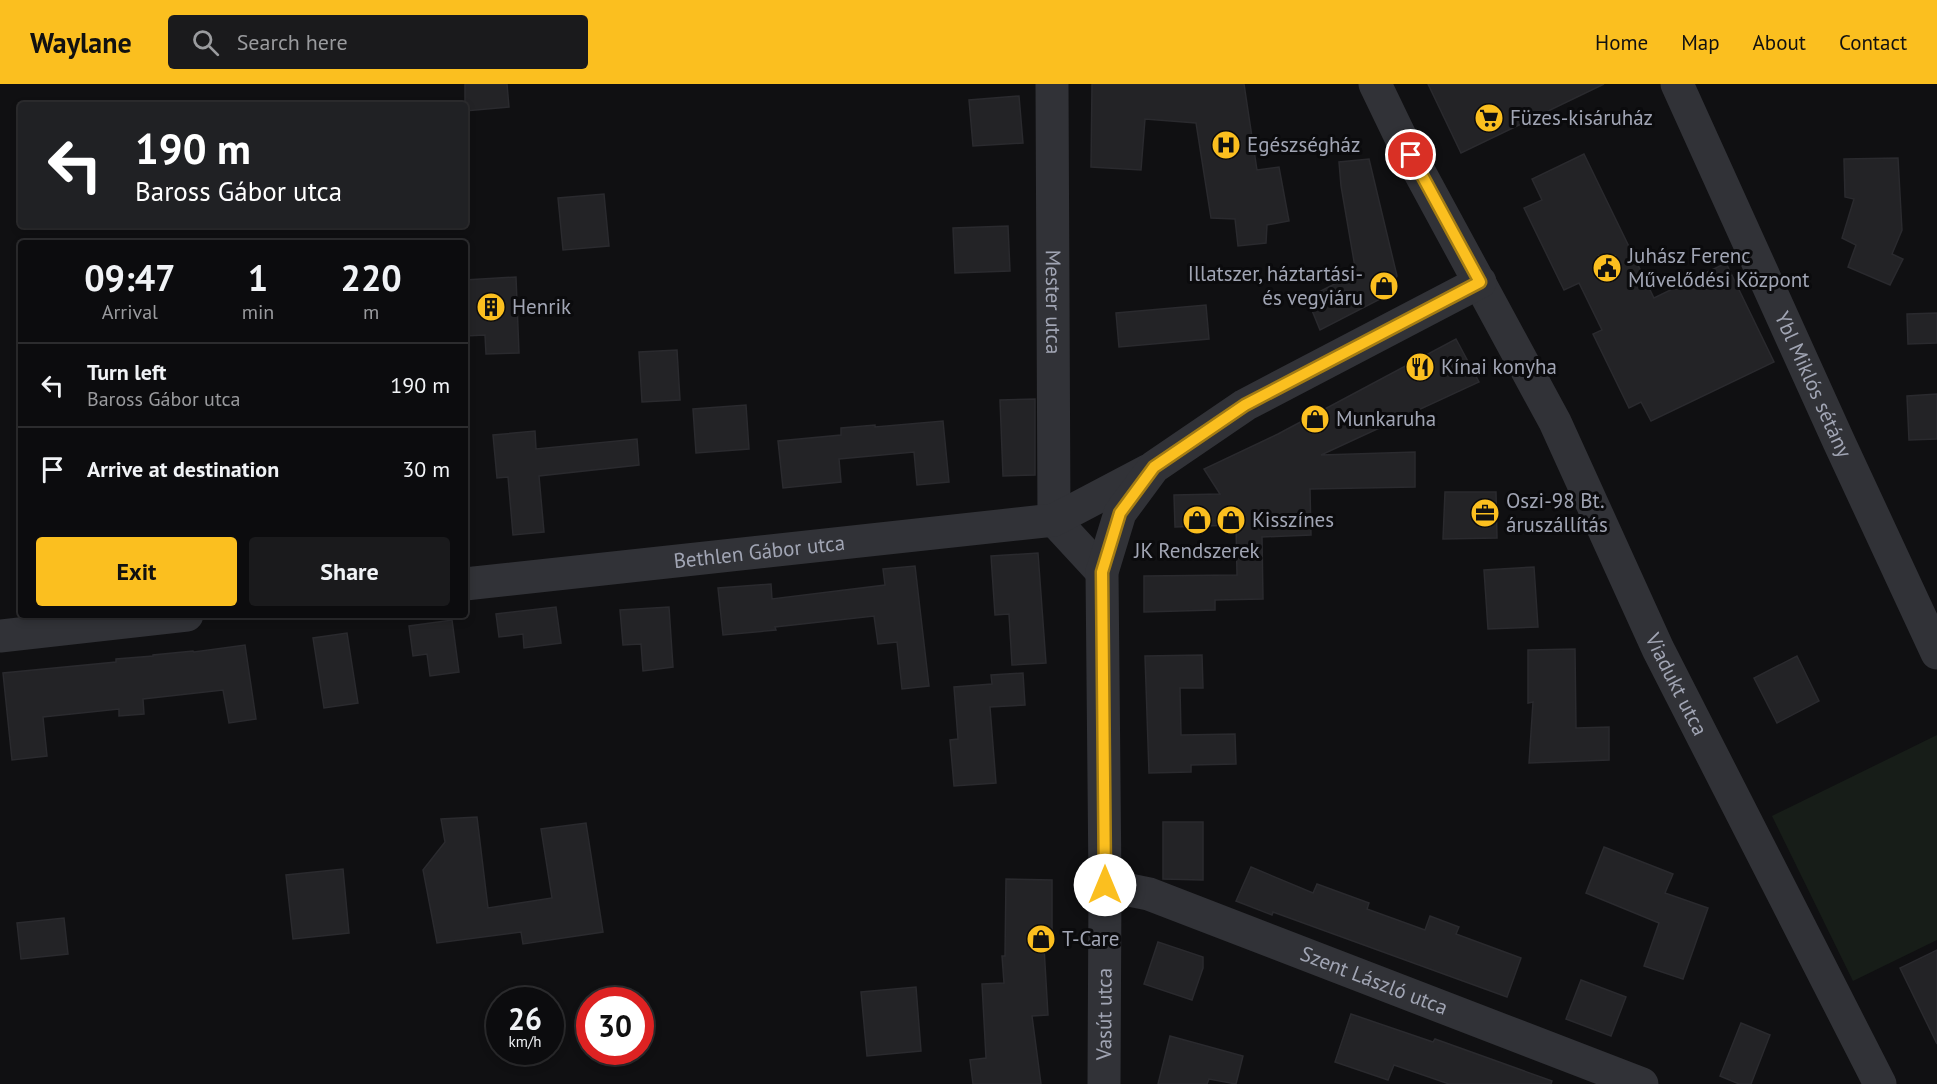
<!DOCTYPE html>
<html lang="en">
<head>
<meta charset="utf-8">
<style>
  body { margin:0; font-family:"PT Sans",sans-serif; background:#1a1a1c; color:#f1f3f6; height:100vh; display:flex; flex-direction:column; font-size:22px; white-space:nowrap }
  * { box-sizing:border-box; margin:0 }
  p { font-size:20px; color:#9a9b9e }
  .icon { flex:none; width:33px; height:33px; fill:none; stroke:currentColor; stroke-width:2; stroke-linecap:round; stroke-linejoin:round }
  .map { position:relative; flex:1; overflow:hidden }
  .details { position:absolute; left:18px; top:156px; width:450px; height:378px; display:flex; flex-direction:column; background:#0c0c0e; border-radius:6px; box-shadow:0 3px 9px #0003,0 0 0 2px #2c2c2e }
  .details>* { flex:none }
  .guide { position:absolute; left:18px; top:18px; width:450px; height:126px; border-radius:6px; box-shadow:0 3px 9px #0003,0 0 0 2px #2c2c2e; background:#202124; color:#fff; overflow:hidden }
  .speed { position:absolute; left:486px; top:903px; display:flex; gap:12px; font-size:30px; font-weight:700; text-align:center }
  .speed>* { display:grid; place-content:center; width:78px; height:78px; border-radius:50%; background:#0c0c0e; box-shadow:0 3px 9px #0003,0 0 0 2px #2c2c2e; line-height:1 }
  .speed small { font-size:15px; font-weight:400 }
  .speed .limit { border:9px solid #d22; background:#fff; color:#111 }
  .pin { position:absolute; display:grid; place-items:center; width:51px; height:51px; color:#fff; margin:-26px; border:3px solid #fff; border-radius:50%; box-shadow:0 2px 6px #0007 }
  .me { position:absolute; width:66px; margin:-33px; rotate:0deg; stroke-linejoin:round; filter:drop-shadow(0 0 4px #0008) }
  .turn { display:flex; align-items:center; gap:21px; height:126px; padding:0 18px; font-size:27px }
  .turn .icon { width:78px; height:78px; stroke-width:2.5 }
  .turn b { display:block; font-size:42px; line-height:51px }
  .eta { display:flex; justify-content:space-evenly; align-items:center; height:102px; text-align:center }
  .eta b { font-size:36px; font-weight:700; line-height:42px }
  .button { display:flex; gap:12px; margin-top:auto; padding:12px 18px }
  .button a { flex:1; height:69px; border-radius:6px; background:#fbbf1f; color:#111; font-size:24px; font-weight:700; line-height:69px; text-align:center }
  .button a+a { background:#1a1a1c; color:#f1f3f6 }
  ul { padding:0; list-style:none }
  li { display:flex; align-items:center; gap:18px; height:84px; padding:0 18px; border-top:2px solid #2c2c2e }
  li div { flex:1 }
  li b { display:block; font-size:22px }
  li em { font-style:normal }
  header { display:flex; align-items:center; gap:36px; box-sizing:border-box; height:84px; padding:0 30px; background:#fbbf1f; color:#111 }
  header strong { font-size:28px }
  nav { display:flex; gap:33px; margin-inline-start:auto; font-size:21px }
  .search { width:420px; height:54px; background:#1a1a1c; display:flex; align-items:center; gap:15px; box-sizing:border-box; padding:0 21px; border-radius:6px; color:#9a9b9e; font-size:22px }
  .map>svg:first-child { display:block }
  .green { fill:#171d18 }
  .building { fill:#232326; stroke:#2a2a2e; stroke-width:1.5 }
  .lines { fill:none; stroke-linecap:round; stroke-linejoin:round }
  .minor { stroke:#313237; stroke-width:33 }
  .route-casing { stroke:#a37c14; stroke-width:15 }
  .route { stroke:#fbbf1f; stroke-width:10 }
  .labels { text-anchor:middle; stroke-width:6; stroke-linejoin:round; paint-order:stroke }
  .poi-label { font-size:21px; fill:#a1a5b4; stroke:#0b0b0d; text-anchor:start }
  .street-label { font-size:21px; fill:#a1a5b4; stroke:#0b0b0d }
</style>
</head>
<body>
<header>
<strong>Waylane</strong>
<div class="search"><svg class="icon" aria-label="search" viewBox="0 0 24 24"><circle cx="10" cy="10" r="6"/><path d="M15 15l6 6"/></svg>Search here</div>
<nav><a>Home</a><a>Map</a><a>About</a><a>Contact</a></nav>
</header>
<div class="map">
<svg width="1937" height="1000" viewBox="0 0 1937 1000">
  <rect width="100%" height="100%" fill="#101012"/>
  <polygon class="green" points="1937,651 1937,856 1853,897 1772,732"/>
  <g class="building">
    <polygon points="465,0 507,0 509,23 465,27"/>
    <polygon points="1092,0 1244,0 1257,86 1279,83 1289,137 1267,141 1266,159 1238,162 1235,135 1211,134 1196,39 1145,35 1141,86 1091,83"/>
    <polygon points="1428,0 1604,0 1461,69"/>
    <polygon points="1019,12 1023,59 973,62 969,16"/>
    <polygon points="1584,70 1654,214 1726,179 1774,278 1651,337 1641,318 1629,324 1593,250 1602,246 1579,199 1564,206 1524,124 1542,116 1532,95"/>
    <polygon points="1898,74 1902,146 1892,170 1903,175 1890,201 1848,183 1856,161 1842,154 1854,115 1845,113 1844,75"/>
    <polygon points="1369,75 1397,192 1388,211 1320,246 1307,214 1356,189 1341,102 1339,78"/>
    <polygon points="604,110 609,162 563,166 558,114"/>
    <polygon points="1008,142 1010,187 955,189 953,144"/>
    <polygon points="516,193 519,269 486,270 485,251 465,252 465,196"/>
    <polygon points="1206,221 1209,255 1119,263 1116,229"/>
    <polygon points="1937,229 1937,259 1908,260 1907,230"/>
    <polygon points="1456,255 1479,298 1321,371 1415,368 1415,403 1310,405 1311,451 1262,453 1263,515 1215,516 1215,526 1144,528 1144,492 1237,491 1236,441 1175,443 1174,411 1220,410 1204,385 1278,350"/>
    <polygon points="677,266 680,316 642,318 639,268"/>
    <polygon points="1937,310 1937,355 1909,356 1907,312"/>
    <polygon points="1035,315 1035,391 1003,392 1000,316"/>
    <polygon points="746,321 749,365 696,369 693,325"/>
    <polygon points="943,337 949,398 917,401 914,368 839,375 841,398 783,404 778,357 841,351 841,344 875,341 875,343"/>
    <polygon points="535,347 536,365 637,355 639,381 539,392 544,448 513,451 508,393 497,394 493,351"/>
    <polygon points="1445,408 1496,408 1497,454 1443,455"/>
    <polygon points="1038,469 1046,579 1012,581 1009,530 995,531 991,472"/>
    <polygon points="915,482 929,602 902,605 897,558 878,560 874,532 775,543 776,546 723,551 718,504 771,500 772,515 885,501 883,485"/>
    <polygon points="1534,483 1538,543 1488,545 1484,486"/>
    <polygon points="556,523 561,559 524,564 523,550 499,553 496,530"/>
    <polygon points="669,523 673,583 643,587 641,560 623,561 620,526"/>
    <polygon points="452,536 459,588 430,592 427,570 413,572 409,542"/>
    <polygon points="347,549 358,619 324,624 313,554"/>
    <polygon points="245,561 256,635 229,639 223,606 143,615 144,630 119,632 119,625 43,633 47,672 12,676 3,589 116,578 116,575 153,572 153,571 193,567 194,568"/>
    <polygon points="1575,565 1576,644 1609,643 1609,676 1529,679 1533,618 1528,619 1528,566"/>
    <polygon points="1202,571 1203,604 1180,604 1181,651 1235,650 1236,680 1191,681 1191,688 1149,689 1145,572"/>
    <polygon points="1797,572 1819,617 1777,639 1754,594"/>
    <polygon points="1023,589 1025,621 990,623 996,699 954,702 950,656 958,655 954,603 992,600 991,591"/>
    <polygon points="477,733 488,824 552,814 541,745 586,739 603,848 523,860 521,848 437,859 423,786 445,758 441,735"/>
    <polygon points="1163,738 1203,738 1203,796 1163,795"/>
    <polygon points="1604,763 1673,790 1665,809 1708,824 1683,895 1644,882 1659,839 1586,809"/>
    <polygon points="1251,783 1313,809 1317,800 1369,819 1367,825 1425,846 1430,832 1459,843 1456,850 1521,874 1507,913 1273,828 1272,831 1236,817"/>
    <polygon points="343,785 349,849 293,855 286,791"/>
    <polygon points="1006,795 1052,796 1052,846 1043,846 1048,931 1032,932 1041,1000 973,1000 970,976 986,974 982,900 1004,899 1002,872 1005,872"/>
    <polygon points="64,834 68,870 21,875 17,839"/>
    <polygon points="1158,858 1203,873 1203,884 1192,916 1144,900"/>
    <polygon points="1937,866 1937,960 1900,884"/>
    <polygon points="1581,896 1626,913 1611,952 1566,935"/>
    <polygon points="916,903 921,967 867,972 861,908"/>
    <polygon points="1351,930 1433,958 1435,955 1552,997 1551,1000 1449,1000 1394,981 1388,996 1335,978"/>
    <polygon points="1741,939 1770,951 1751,1000 1739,1000 1720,992"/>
    <polygon points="1170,952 1243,972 1236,1000 1209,995 1207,1000 1158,1000"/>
  </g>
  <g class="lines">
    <g class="minor">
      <path id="s1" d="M 1052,0 L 1054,436"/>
      <path id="s2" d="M 1375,0 L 1401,54 L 1555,338 L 1658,565 L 1880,1000"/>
      <path id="s3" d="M 1677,0 L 1839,358 L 1937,569"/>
      <polyline points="1054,436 1102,488"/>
      <path id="s4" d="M 465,500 L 1054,436 L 1147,387"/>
      <polyline points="0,552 187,531"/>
      <path id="s5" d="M 1105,801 L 1149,810 L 1642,1000"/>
      <path id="s6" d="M 1104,1000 L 1105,801 L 1102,488 L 1120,429 L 1154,383 L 1245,321 L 1480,198"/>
    </g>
  </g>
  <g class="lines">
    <g class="route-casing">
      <polyline id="route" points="1105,801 1102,488 1120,429 1154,383 1245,321 1480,198 1411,71"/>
    </g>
    <use href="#route" class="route"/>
  </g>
  <defs>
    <g id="supermarket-disc" transform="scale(1.5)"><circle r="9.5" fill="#fbbf1f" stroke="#0b0b0d"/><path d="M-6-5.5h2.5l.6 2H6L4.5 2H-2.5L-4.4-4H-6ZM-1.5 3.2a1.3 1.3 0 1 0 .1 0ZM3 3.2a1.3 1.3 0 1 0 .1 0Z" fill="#111"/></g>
    <g id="hospital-disc" transform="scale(1.5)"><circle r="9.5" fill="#fbbf1f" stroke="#0b0b0d"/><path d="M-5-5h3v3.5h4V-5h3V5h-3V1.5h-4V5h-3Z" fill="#111"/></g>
    <g id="civic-disc" transform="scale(1.5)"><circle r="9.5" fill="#fbbf1f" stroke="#0b0b0d"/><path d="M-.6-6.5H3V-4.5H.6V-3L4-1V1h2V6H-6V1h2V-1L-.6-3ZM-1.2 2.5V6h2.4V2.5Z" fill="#111"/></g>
    <g id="shop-disc" transform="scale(1.5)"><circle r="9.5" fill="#fbbf1f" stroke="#0b0b0d"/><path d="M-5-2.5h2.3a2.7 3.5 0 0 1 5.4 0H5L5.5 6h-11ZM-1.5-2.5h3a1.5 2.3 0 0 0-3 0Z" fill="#111"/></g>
    <g id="building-disc" transform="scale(1.5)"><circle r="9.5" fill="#fbbf1f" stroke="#0b0b0d"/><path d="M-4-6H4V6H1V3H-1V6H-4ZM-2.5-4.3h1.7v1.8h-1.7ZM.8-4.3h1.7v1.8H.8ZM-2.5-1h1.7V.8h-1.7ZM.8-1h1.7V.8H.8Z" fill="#111"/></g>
    <g id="restaurant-disc" transform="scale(1.5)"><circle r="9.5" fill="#fbbf1f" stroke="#0b0b0d"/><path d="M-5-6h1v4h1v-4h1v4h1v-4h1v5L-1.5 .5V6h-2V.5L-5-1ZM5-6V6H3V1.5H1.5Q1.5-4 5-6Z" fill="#111"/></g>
    <g id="office-disc" transform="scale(1.5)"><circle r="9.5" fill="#fbbf1f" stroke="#0b0b0d"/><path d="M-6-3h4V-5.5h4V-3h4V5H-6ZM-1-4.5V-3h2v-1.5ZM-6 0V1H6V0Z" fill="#111"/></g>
  </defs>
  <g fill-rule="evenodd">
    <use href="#supermarket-disc" x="1489" y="34"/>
    <use href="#hospital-disc" x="1226" y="61"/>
    <use href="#civic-disc" x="1607" y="184"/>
    <use href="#shop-disc" x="1384" y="202"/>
    <use href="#building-disc" x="491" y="223"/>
    <use href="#restaurant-disc" x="1420" y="283"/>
    <use href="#shop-disc" x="1315" y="335"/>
    <use href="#office-disc" x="1485" y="429"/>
    <use href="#shop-disc" x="1197" y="436"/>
    <use href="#shop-disc" x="1231" y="436"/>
    <use href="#shop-disc" x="1041" y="855"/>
  </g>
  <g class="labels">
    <g class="poi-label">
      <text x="1510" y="41">Füzes-kisáruház</text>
      <text x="1247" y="68">Egészségház</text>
      <text x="1628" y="179">Juhász Ferenc<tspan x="1628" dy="24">Művelődési Központ</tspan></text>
      <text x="1363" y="197" text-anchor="end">Illatszer, háztartási-<tspan x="1363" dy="24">és vegyiáru</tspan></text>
      <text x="512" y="230">Henrik</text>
      <text x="1441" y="290">Kínai konyha</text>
      <text x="1336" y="342">Munkaruha</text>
      <text x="1506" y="424">Oszi-98 Bt.<tspan x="1506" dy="24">áruszállítás</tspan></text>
      <text x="1252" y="443">Kisszínes</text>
      <text x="1197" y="474" text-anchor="middle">JK Rendszerek</text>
      <text x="1062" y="862">T-Care</text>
    </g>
    <g class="street-label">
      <text dy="7" stroke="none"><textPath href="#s1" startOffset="218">Mester utca</textPath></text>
      <text dy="7" stroke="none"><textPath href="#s3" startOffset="330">Ybl Miklós sétány</textPath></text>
      <text dy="7" stroke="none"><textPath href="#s4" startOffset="296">Bethlen Gábor utca</textPath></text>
      <text dy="7" stroke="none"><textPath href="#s2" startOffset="672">Viadukt utca</textPath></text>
      <text dy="7" stroke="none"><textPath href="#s5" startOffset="286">Szent László utca</textPath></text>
      <text dy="7" stroke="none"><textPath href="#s6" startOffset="70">Vasút utca</textPath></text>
    </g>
  </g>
</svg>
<div class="speed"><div>26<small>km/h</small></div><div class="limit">30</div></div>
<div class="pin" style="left:1411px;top:71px;background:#d93025"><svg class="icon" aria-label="arrive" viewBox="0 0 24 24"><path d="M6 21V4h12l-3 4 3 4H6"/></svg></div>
<svg class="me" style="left:1105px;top:801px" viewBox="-20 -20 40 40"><circle r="19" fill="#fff"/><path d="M0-13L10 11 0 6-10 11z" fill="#fbbf1f"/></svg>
<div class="guide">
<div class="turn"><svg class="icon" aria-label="left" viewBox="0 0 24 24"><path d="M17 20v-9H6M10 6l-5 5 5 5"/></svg><div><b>190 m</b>Baross Gábor utca</div></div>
</div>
<section class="details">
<div class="eta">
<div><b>09:47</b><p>Arrival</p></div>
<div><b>1</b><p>min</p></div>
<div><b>220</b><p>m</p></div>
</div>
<ul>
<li><svg class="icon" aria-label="left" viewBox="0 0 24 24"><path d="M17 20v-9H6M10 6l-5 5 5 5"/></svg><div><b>Turn left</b><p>Baross Gábor utca</p></div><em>190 m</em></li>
<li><svg class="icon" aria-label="arrive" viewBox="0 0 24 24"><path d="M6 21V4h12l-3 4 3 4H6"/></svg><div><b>Arrive at destination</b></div><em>30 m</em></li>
</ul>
<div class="button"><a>Exit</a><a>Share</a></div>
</section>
</div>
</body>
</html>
